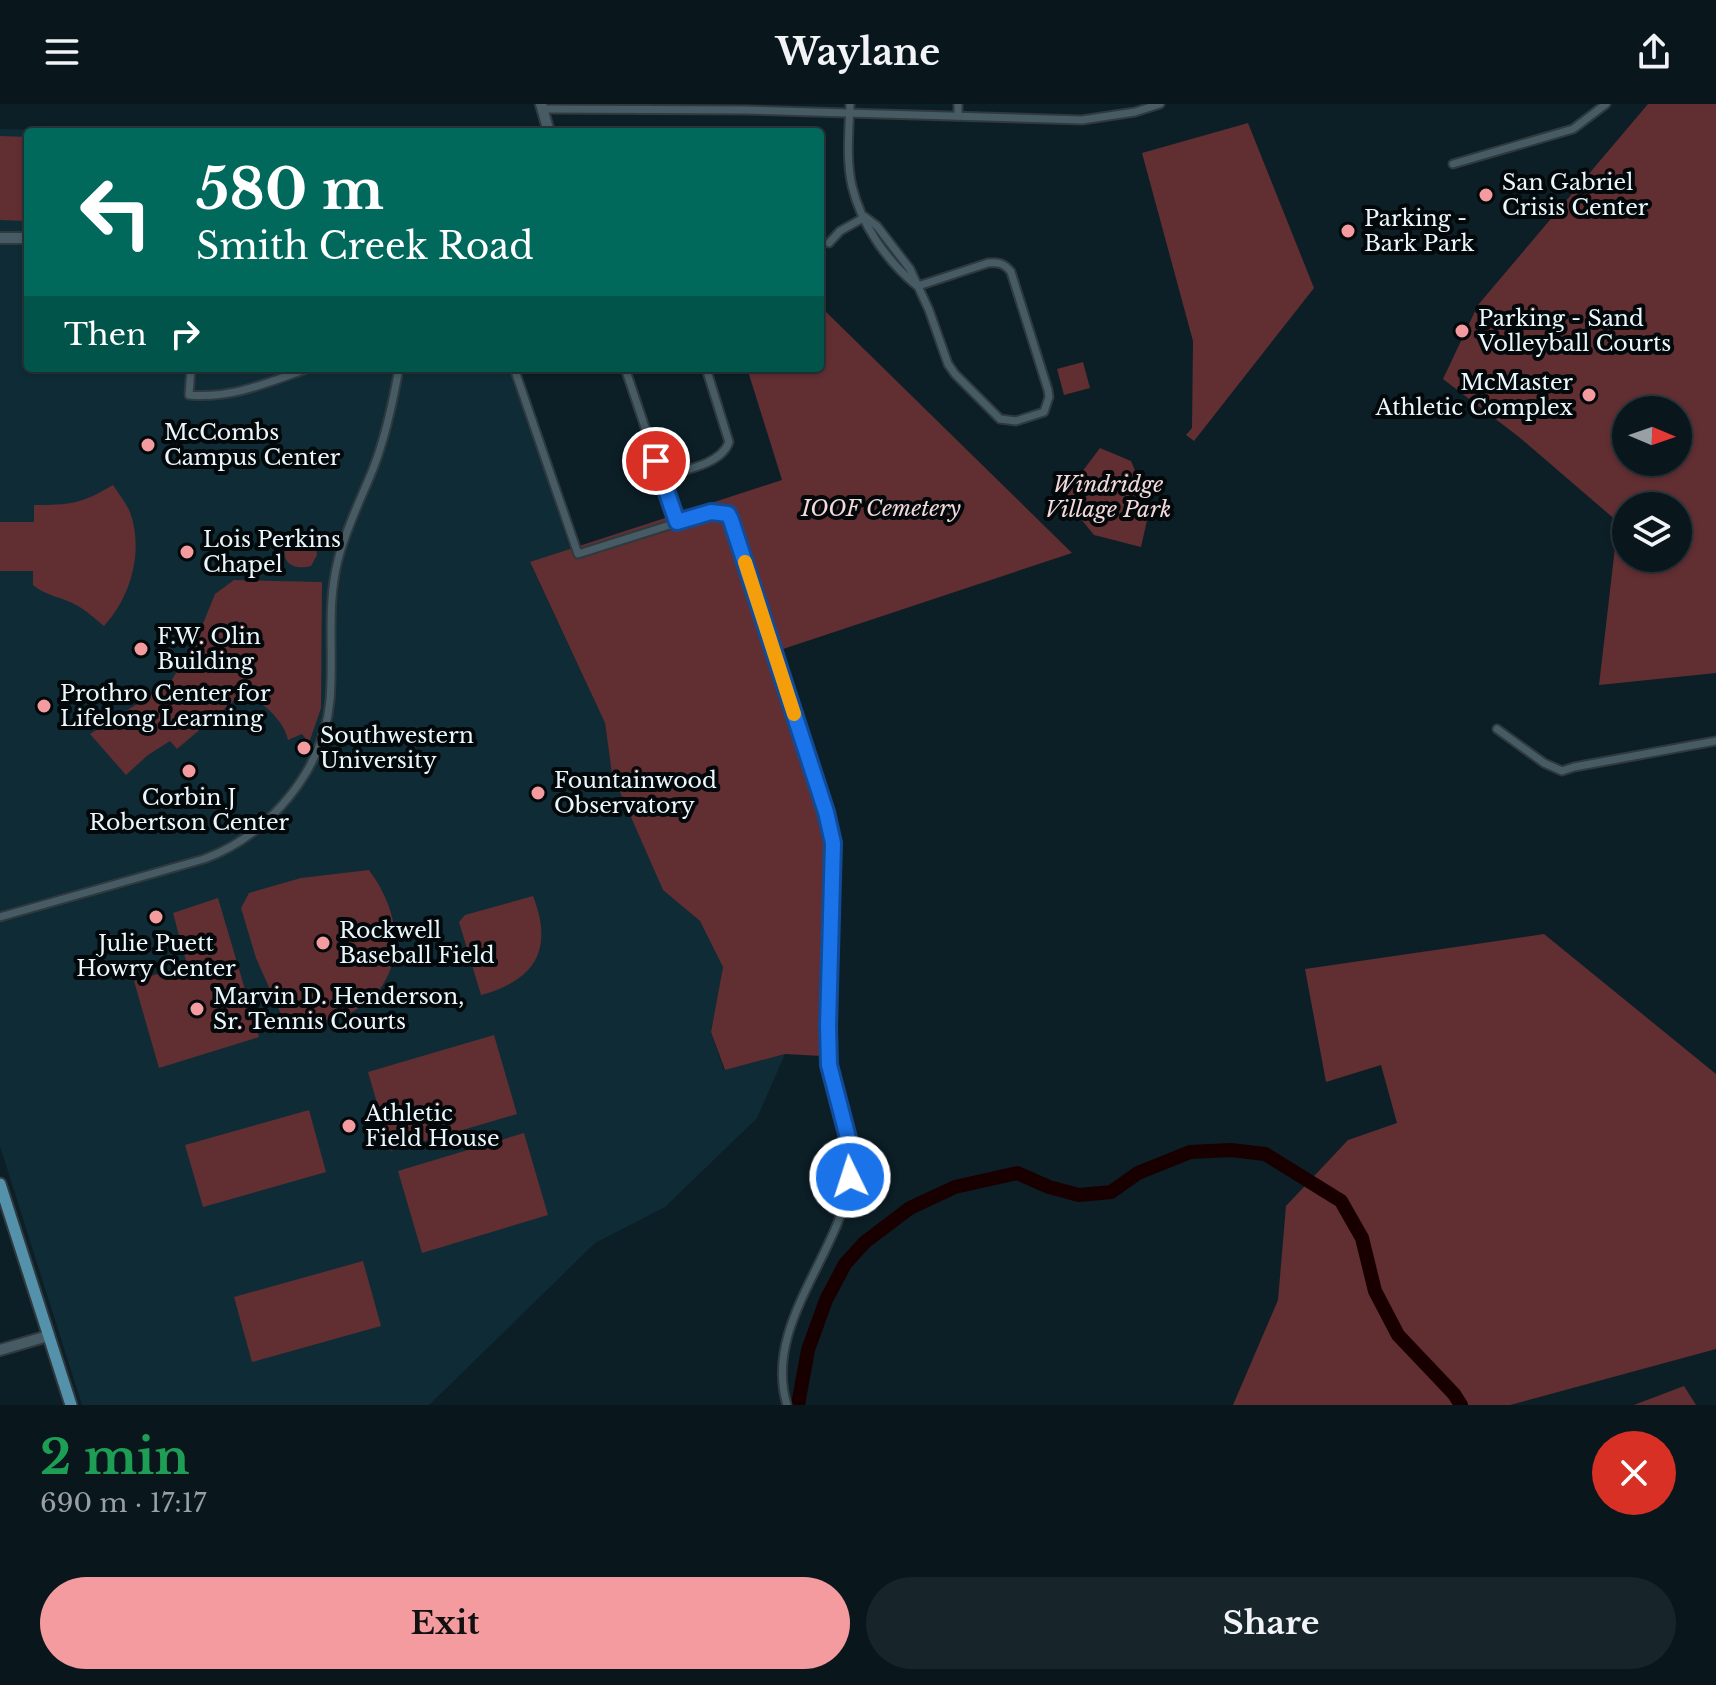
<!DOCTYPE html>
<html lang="en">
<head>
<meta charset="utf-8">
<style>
  body { margin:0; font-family:"Libre Baskerville",serif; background:#17242a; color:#f1f3f6; height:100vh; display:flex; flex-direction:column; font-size:30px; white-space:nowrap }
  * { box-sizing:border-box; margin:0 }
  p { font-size:26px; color:#999fa4 }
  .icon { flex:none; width:44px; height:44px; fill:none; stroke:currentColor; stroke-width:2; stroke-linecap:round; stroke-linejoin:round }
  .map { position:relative; height:1301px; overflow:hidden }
  .sheet { display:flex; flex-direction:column; background:#09171d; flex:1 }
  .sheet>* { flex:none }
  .hud { position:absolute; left:24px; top:24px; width:800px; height:244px; border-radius:8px; box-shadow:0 2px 6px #0004,0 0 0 2px #29363b; background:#00695c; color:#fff; overflow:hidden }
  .needle { width:52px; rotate:92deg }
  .fabs { position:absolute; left:1612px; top:292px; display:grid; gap:16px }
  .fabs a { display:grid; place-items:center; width:80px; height:80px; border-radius:50%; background:#09171d; box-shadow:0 2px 6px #0004,0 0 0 2px #29363b; font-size:40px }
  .pin { position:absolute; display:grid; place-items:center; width:68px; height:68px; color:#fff; margin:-34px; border:4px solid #fff; border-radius:50%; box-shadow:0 2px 8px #0007 }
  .me { position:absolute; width:88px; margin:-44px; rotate:356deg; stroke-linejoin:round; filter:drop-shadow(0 0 6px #0008) }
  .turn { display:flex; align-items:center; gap:28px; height:168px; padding:0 40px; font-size:36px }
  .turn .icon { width:104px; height:104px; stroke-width:2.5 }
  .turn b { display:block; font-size:56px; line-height:68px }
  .then { display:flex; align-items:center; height:76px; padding:0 40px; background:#0003; gap:16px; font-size:30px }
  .round { display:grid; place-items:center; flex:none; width:84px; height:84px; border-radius:42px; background:#17242a }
  .summary { display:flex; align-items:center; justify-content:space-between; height:136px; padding:0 40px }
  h1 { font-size:48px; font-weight:700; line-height:60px; color:#1e9e55 }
  .cta { display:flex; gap:16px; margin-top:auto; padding:16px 40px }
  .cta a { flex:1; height:92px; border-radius:48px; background:#f49b9f; color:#111; font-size:32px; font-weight:700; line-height:92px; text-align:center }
  .cta a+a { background:#17242a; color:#f1f3f6 }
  header { display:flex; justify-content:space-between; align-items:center; height:104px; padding:0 40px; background:#09171d; font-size:36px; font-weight:700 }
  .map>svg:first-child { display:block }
  .built { fill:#0f2c36 }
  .green { fill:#612e32; fill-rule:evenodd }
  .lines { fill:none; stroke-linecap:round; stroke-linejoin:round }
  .river { stroke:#180001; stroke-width:14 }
  .street-casing { stroke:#2f393e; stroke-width:11 }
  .secondary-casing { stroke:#2f393e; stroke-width:14 }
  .primary-casing { stroke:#2f393e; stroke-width:15 }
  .street { stroke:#465b64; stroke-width:7 }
  .secondary { stroke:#465b64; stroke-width:10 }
  .primary { stroke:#5392aa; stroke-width:11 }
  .route-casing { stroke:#114b97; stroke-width:20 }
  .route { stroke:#1a73e8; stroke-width:14 }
  .slow { stroke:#f59e0b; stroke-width:14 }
  .poi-dot { fill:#f49b9f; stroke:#03080b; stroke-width:3 }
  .labels { text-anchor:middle; stroke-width:8; stroke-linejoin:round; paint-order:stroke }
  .poi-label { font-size:22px; fill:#ebf7fc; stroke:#03080b; text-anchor:start }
  .park-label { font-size:22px; font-style:italic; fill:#f3d9da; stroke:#03080b }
</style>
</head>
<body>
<header><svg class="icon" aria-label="menu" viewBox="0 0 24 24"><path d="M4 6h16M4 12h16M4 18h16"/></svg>Waylane<svg class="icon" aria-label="share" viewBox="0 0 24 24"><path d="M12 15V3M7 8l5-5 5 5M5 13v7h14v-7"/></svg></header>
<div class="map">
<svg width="1716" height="1301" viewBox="0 0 1716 1301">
  <rect width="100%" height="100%" fill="#0c1f27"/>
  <polygon class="built" points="0,25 173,28 28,28 28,264 511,264 570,445 530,459 605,619 612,670 663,785 700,817 723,863 711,928 724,966 785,950 757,1014 665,1103 595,1139 429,1301 82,1301 0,1042"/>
  <g class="green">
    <path d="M 1648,0 L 1716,0 L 1716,569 L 1599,581 L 1618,418 L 1519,333 L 1443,275 L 1478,201 ZM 1678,306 L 1678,358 L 1626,358 L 1626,306 ZM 1626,402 L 1678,402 L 1678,454 L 1626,454 Z"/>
    <polygon points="1248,19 1314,184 1194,337 1186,331 1192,324 1193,237 1142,49"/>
    <polygon points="0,32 28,33 28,117 0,116"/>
    <polygon points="820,202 1072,449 768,550 824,724 826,747 822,952 785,950 725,966 711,928 723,863 700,817 663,786 612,670 605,619 530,458 782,376 747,264 820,264"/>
    <polygon points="1083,258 1090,284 1064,291 1057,265"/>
    <polygon points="1100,344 1131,357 1150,403 1141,443 1094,431 1063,393"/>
    <path d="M 113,381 C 118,389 126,399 130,408 C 144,447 131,493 104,522 C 95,515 86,506 76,501 C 62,493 46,492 33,481 L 33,467 L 0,467 L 0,418 L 34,418 L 34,401 C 70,401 81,400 113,381 Z"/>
    <path d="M 295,438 L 308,439 L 316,445 L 317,451 L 311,462 C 296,466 282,461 285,444 Z"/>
    <path d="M 234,476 L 322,478 L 321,604 L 309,639 L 302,630 L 288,636 C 284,616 261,596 243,589 L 177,645 L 170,637 L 148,651 L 126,671 L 90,630 L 170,579 L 198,532 L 215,490 Z"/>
    <path d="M 369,766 C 427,844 384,930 284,917 L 256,854 L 241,804 L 249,789 L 301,774 Z"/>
    <path d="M 533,792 C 554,846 535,876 481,891 L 459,818 L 465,811 Z"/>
    <polygon points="218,794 259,933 159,964 134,877 187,861 173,809"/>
    <polygon points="1544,830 1716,970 1716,1245 1510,1301 1233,1301 1278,1196 1286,1102 1348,1036 1397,1019 1381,961 1326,978 1305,865"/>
    <polygon points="494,931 517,1010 391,1047 368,968"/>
    <polygon points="309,1006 326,1068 203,1103 185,1041"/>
    <polygon points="524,1029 548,1111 422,1149 398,1067"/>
    <polygon points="363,1157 381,1222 252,1258 234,1193"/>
    <polygon points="1684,1282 1696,1301 1634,1301"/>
  </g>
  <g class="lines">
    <polyline class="river" points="798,1301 808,1246 826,1196 845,1160 865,1138 910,1104 955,1083 1017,1069 1049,1083 1079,1091 1111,1088 1138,1069 1190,1048 1231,1046 1265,1050 1341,1097 1362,1134 1375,1187 1398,1231 1454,1290 1461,1301"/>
    <g class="street-casing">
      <g id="street">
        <path d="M 850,0 C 849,27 846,56 852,82 C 861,120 886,156 916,181"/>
        <polyline points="542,5 746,6 1082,16 1135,8 1160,0"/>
        <polyline points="958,12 958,0"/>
        <polyline points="1453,60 1573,25 1606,0"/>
        <path d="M 865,113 L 877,122 L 910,165 L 929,206 L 948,260 L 955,270 L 1000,315 L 1016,317 L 1044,308 L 1049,293 L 1048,286 L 1011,168 C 1004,159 998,158 988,159 L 918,182"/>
        <polyline points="829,139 840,127 865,113"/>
        <path d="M 191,264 L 189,291 C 232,295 269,278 309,264"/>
        <path d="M 514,264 L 578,450 L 711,408 L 728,410 L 826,708 C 840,768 830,835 828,896 C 828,918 826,942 830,963 C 836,1001 856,1038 850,1077 C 838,1152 763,1222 787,1301"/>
        <polyline points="625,264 677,418"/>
        <path d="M 661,373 C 683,366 721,361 729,338 L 706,264"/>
        <polyline points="1497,625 1544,659 1562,667 1574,663 1716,637"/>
        <path d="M 0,813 L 204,755 C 269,731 324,666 330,596 C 334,549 326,503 338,456 C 346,424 361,395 373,365 C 386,332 393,298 399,264"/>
      </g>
    </g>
    <g class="secondary-casing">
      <g id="secondary">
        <polyline points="541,0 549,28"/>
        <polyline points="0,134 28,134"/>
        <polyline points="0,1246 48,1232"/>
      </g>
    </g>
    <g class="primary-casing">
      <polyline id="primary" points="0,1080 71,1301"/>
    </g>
    <use href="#street" class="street"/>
    <use href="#secondary" class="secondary"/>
    <use href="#primary" class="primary"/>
  </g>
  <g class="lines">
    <g class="route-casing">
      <polyline id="route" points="656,357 677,418 711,408 728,410 731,416 826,708 833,739 828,922 829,961 848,1034 850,1073"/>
    </g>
    <use href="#route" class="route"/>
    <polyline class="slow" points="745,458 794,610"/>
  </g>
  <g class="poi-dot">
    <circle cx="1486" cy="91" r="8"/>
    <circle cx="1348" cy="127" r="8"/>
    <circle cx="1462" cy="227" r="8"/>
    <circle cx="1589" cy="291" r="8"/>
    <circle cx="148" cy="341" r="8"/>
    <circle cx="187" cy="448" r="8"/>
    <circle cx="141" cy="545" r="8"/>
    <circle cx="44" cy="602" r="8"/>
    <circle cx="304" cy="644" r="8"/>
    <circle cx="189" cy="667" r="8"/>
    <circle cx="538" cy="689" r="8"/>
    <circle cx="156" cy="813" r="8"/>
    <circle cx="323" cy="839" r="8"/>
    <circle cx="197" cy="905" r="8"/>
    <circle cx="349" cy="1022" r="8"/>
  </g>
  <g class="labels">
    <g class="poi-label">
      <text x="1502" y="86">San Gabriel<tspan x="1502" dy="25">Crisis Center</tspan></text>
      <text x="1364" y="122">Parking -<tspan x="1364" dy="25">Bark Park</tspan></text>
      <text x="1478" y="222">Parking - Sand<tspan x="1478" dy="25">Volleyball Courts</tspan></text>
      <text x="1573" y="286" text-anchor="end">McMaster<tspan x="1573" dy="25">Athletic Complex</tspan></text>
      <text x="164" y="336">McCombs<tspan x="164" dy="25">Campus Center</tspan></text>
      <text x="203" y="443">Lois Perkins<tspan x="203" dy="25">Chapel</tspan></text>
      <text x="157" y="540">F.W. Olin<tspan x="157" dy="25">Building</tspan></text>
      <text x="60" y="597">Prothro Center for<tspan x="60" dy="25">Lifelong Learning</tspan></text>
      <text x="320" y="639">Southwestern<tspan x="320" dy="25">University</tspan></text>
      <text x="554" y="684">Fountainwood<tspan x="554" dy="25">Observatory</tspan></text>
      <text x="189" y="701" text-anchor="middle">Corbin J<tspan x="189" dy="25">Robertson Center</tspan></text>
      <text x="339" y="834">Rockwell<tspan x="339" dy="25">Baseball Field</tspan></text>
      <text x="156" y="847" text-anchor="middle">Julie Puett<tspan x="156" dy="25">Howry Center</tspan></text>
      <text x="213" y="900">Marvin D. Henderson,<tspan x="213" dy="25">Sr. Tennis Courts</tspan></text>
      <text x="365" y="1017">Athletic<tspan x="365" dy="25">Field House</tspan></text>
    </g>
    <g class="park-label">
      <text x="1108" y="388">Windridge<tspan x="1108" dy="25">Village Park</tspan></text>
      <text x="881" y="412">IOOF Cemetery</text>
    </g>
  </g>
</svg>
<div class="fabs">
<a><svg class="needle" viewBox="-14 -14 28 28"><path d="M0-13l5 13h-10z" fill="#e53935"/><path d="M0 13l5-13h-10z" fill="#999fa4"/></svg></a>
<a><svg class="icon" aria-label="layers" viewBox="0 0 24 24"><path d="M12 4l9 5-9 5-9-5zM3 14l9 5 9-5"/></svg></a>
</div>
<div class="pin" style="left:656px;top:357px;background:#d93025"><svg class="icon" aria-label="arrive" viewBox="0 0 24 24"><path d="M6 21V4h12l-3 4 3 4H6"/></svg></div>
<svg class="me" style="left:850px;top:1073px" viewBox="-20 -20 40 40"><circle r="17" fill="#1a73e8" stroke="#fff" stroke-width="3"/><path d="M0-11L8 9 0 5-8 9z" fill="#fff"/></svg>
<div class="hud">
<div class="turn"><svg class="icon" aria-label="left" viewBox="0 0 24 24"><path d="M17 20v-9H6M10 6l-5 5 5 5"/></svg><div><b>580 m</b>Smith Creek Road</div></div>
<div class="then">Then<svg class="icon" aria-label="right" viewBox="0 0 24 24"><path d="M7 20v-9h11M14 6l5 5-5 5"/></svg></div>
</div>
</div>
<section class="sheet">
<div class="summary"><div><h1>2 min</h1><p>690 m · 17:17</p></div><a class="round" style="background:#d93025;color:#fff"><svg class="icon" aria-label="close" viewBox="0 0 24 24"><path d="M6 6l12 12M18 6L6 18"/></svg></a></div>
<div class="cta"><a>Exit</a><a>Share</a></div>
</section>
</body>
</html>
